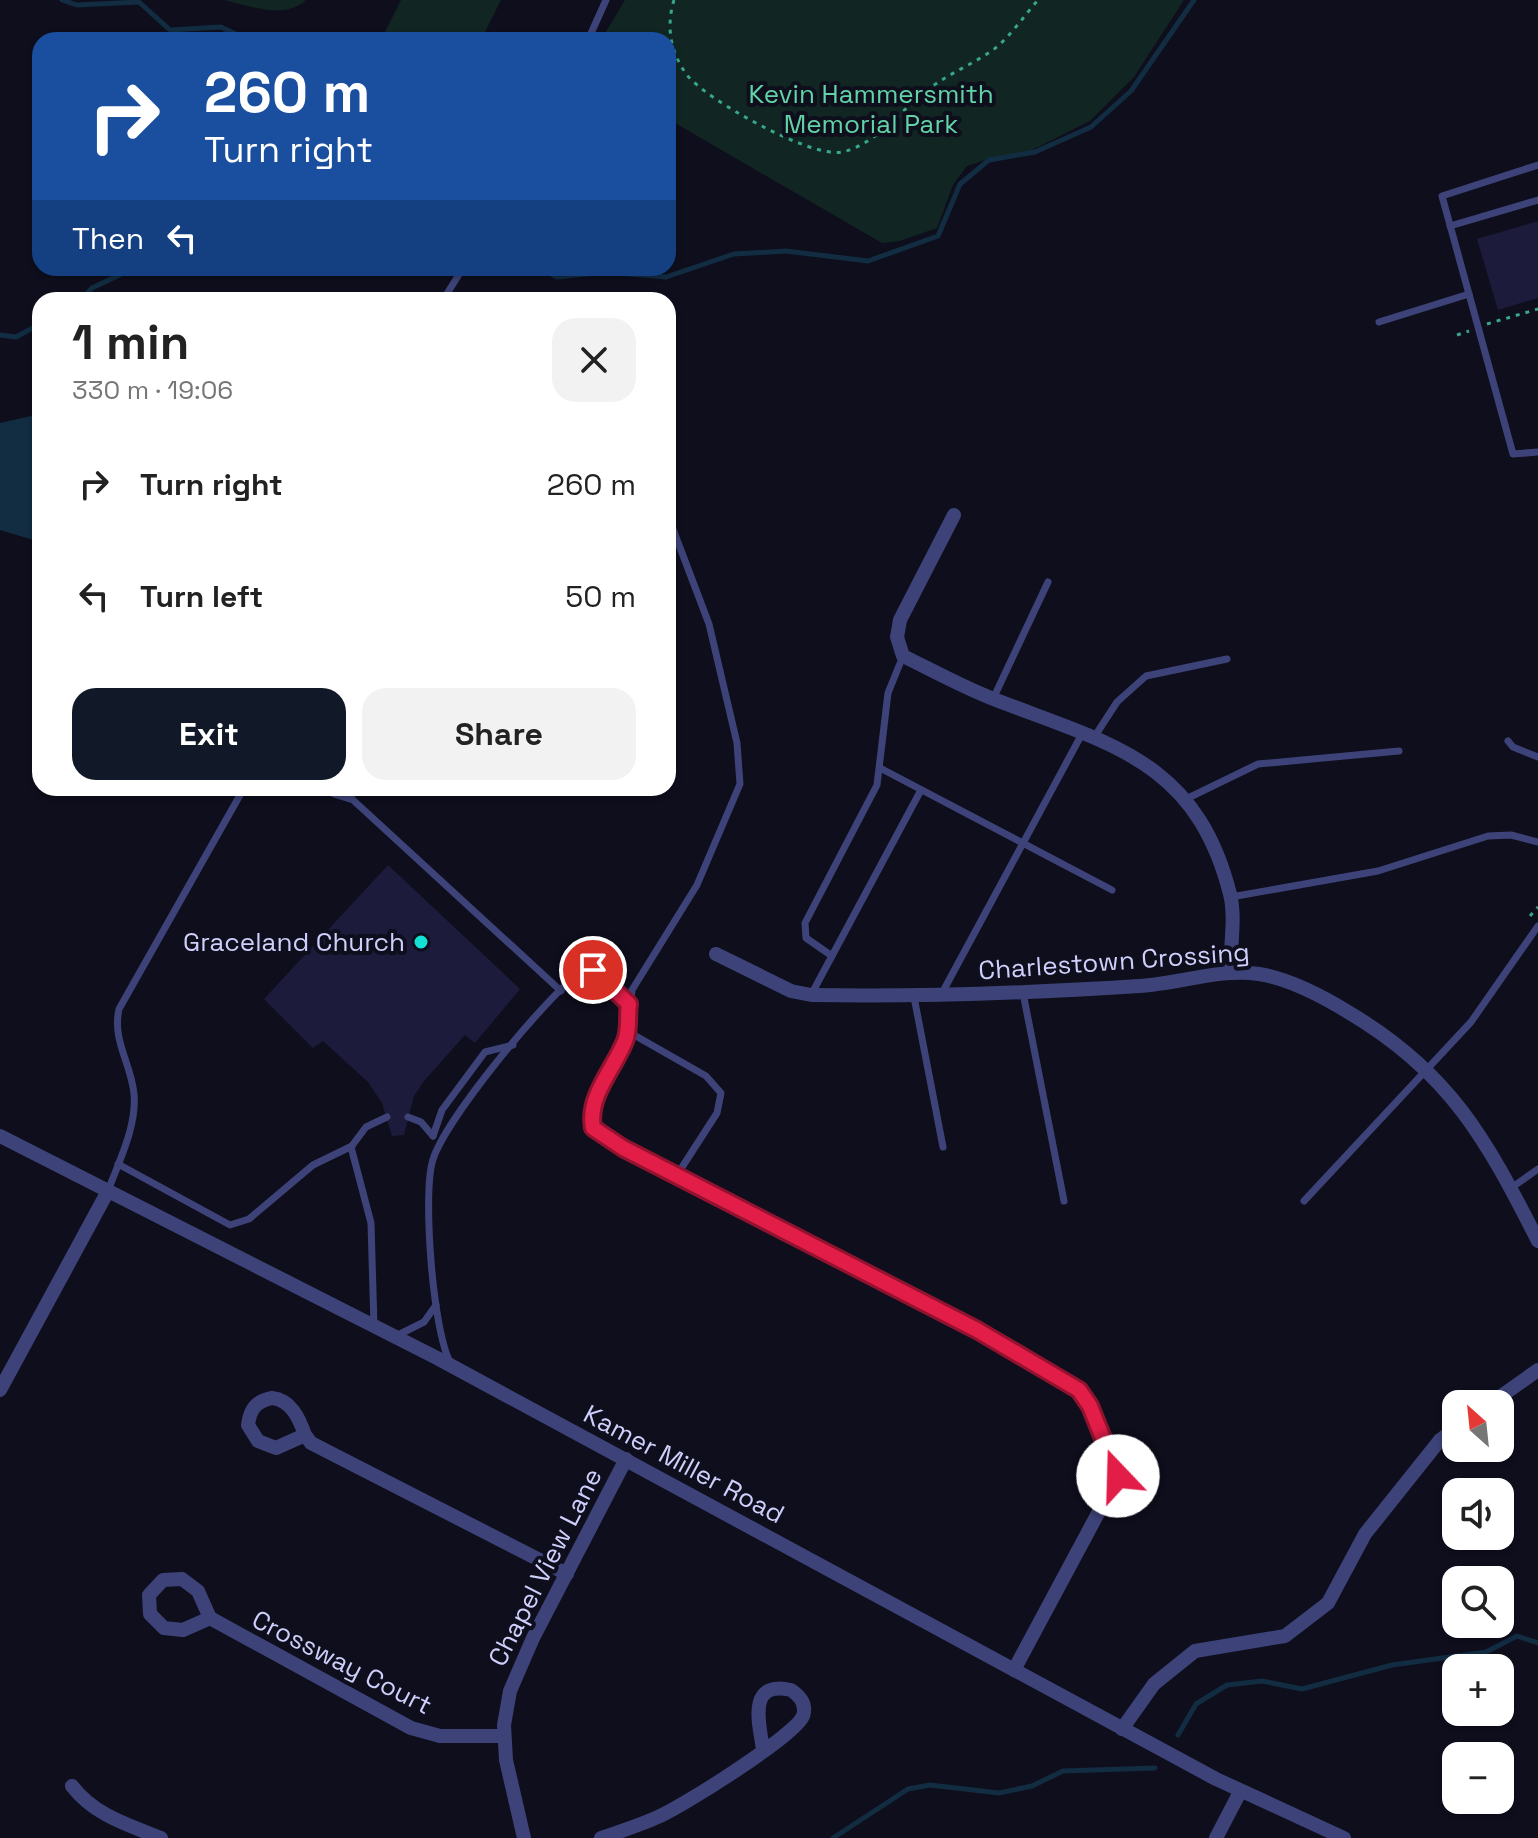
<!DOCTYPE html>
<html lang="en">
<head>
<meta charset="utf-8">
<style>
  body { margin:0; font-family:"Space Grotesk",sans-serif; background:#f2f2f2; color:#222; height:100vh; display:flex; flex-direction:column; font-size:30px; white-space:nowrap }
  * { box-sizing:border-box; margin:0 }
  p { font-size:26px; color:#767676 }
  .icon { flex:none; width:44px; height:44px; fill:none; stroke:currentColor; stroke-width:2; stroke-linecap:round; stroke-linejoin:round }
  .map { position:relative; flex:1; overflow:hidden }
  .side { position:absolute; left:32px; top:292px; width:644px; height:504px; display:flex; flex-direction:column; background:#fff; border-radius:24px; box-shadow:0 2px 6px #0004 }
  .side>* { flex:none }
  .guide { position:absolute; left:32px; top:32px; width:644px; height:244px; border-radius:24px; box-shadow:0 2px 6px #0004; background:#1a4fa0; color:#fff; overflow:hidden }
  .needle { width:52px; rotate:333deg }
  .controls { position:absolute; left:1442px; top:1390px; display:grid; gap:16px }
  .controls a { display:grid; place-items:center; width:72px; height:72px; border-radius:16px; background:#fff; box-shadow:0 2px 6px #0004; font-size:40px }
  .pin { position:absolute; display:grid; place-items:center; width:68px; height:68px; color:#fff; margin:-34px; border:4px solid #fff; border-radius:50%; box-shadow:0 2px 8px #0007 }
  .me { position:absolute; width:88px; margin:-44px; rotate:339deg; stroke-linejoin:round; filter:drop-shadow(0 0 6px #0008) }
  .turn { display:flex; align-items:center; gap:28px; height:168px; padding:0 40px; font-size:36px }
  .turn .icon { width:104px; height:104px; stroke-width:2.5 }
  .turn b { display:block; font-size:56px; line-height:68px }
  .then { display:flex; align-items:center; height:76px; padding:0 40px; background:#0003; gap:16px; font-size:30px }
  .round { display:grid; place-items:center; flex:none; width:84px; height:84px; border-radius:24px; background:#f2f2f2 }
  .overview { display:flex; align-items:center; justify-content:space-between; height:136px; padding:0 40px }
  h1 { font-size:48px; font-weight:700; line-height:60px }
  .cta { display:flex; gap:16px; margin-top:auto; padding:16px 40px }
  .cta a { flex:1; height:92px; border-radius:24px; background:#111827; color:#fff; font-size:32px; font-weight:700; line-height:92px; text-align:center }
  .cta a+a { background:#f2f2f2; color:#222 }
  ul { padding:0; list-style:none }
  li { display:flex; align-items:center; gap:24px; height:112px; padding:0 40px }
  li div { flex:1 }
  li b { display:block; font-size:30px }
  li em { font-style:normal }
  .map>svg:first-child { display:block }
  .green { fill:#112622 }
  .water { fill:#122c42 }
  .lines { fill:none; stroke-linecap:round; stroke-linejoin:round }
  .stream { stroke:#122c42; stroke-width:5 }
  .building { fill:#1d1b3c }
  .path { stroke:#38a58e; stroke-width:3; stroke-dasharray:4 6; stroke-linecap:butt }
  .lane { stroke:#3d4378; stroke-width:7 }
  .street { stroke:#3d4378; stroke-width:14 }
  .route-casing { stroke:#92132f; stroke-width:20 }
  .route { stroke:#e11d48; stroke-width:14 }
  .poi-dot { fill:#14e0d6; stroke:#0e0e1d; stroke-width:3 }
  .labels { text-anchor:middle; stroke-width:8; stroke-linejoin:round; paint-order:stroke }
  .park-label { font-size:26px; fill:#61d3a6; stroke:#0e0e1d }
  .poi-label { font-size:26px; fill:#cecffb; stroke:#0e0e1d; text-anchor:end }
  .street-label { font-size:26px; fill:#cecffb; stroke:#0e0e1d }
</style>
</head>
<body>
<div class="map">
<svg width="1538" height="1838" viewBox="0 0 1538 1838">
  <rect width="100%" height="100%" fill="#0e0e1d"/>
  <g class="green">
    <path d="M 224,0 L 306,0 C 284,20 250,6 224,0 Z"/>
    <polygon points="401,0 501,0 481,40 381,40"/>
    <polygon points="625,0 1184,0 1134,77 1090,121 1022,155 988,159 967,166 953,185 937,228 900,241 882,243 668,119 668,40 601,40"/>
  </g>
  <polygon class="water" points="40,414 40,542 0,530 0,423"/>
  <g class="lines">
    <g class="stream">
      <polyline points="62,0 77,5 139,2 170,30 221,27 248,40"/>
      <polyline points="540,268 557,277 605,272 666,277 734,254 786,251 868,261 938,236 960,184 989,160 1035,152 1091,127 1131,91 1194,0"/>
      <polyline points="81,300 92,288 134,268"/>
      <polyline points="0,335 16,337 40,324"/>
      <polyline points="1178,1735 1196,1704 1227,1685 1262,1681 1302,1689 1392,1665 1486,1652 1517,1636 1538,1643"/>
      <polyline points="833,1838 908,1789 930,1785 999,1793 1032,1786 1063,1771 1155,1768"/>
    </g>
  </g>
  <g class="building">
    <polygon points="1538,221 1538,298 1498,310 1477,239"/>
    <polygon points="388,865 520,989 475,1043 465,1035 424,1081 414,1096 404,1135 392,1136 382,1103 368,1082 323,1041 313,1048 264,999"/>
  </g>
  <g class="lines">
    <g class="path">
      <path d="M 674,0 C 666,26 670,52 687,75 C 705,99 812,159 842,152 C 878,144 902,108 930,88 C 950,73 973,64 993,50 C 1010,37 1024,16 1038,0"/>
      <polyline points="1487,324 1538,309"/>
      <polyline points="1457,335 1469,331"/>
      <polyline points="1530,916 1538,907"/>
    </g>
    <g class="lane">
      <polyline points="588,40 606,0"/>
      <polyline points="1538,165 1442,196 1513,454 1538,452"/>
      <polyline points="1450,226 1538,200"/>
      <polyline points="443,300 463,268"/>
      <polyline points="1379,322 1469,294"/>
      <polyline points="993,699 1048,582"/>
      <polyline points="1095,736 1117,702 1146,676 1227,659"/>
      <polyline points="1508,741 1513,747 1538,757"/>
      <polyline points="880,768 1112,890"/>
      <polyline points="327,788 334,794 353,800 561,991"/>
      <polyline points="349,798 358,788"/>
      <polyline points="1186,799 1258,764 1399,751"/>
      <polyline points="1231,897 1378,871 1488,836 1511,835 1538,842"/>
      <polyline points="832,956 806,938 805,923 877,785 888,693 903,656"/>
      <polyline points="1023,993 1064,1201"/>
      <polyline points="811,995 921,790"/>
      <polyline points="941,995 1083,732"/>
      <polyline points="914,997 943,1147"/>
      <polyline points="628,1024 632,990 697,885 740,784 737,743 709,624 668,516"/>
      <polyline points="627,1031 706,1076 721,1093 717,1113 677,1175"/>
      <polyline points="408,1117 421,1122 433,1136"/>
      <polyline points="433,1136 442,1110 485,1052 513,1045"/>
      <polyline points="118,1164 230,1225 249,1219 313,1165 352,1146"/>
      <polyline points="1511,1188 1538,1169"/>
      <path d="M 108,1191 C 119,1161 137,1126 134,1094 C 131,1063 112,1041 119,1009 L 244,788"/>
      <polyline points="1304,1201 1471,1022 1538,926"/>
      <polyline points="374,1326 371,1223 351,1147 366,1127 387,1117"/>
      <polyline points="396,1336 424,1322 436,1305"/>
      <path d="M 450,1362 C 433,1330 423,1199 432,1163 C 441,1124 543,1001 576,976 C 581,972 587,971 593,970 L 629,1004"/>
    </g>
    <g class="street">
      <path d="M 954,515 L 900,620 L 897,637 L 903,656 C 934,671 964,688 996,700 C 1110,744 1196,760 1230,894 C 1236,917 1230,948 1230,973"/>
      <path d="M 716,954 L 791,991 L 811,995 C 921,997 1029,993 1139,986 C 1179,984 1220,968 1259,974 C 1290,979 1322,996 1348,1012 C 1450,1072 1486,1139 1538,1241"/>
      <path d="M 628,1024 C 624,1060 570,1107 605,1138 L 977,1330 L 1079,1390 L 1090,1406 L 1118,1476 L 1014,1670"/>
      <polyline points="0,1136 437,1358 1216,1779 1344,1838"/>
      <polyline points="0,1390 108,1191"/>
      <path d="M 272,1398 C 291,1400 299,1418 305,1435 L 276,1448 L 258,1441 L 248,1425 C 250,1409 256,1401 272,1398 Z"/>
      <polyline points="1490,1404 1538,1370"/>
      <polyline points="305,1435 311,1443 567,1574"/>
      <polygon points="182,1579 198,1591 210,1618 183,1630 164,1628 150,1614 149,1595 163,1580"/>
      <polyline points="210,1618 411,1728 440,1736 504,1736"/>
      <polyline points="1122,1729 1154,1684 1195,1651 1285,1636 1328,1603 1365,1534 1440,1440 1456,1428"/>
      <path d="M 72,1786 C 94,1815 128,1825 161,1838"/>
      <polyline points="524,1838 506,1760 504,1725 510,1691 533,1638 626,1459"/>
      <path d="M 601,1838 C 621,1831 641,1825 660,1816 C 683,1806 796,1735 803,1716 C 807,1704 800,1696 791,1690 C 747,1680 759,1723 763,1749"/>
      <polyline points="1216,1838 1240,1792"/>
    </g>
  </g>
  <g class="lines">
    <g class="route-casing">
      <path id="route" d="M 593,970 L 629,1004 C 627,1016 630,1029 625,1041 C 614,1069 587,1096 593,1128 L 623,1148 L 977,1330 L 1079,1390 L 1090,1406 L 1118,1476"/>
    </g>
    <use href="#route" class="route"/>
  </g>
  <circle class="poi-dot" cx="421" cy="942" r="8"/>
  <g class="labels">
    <g class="park-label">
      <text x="871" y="103">Kevin Hammersmith<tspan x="871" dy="30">Memorial Park</tspan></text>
    </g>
    <g class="poi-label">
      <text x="405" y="951">Graceland Church</text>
    </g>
    <g class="street-label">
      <text transform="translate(1114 961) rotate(-4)" y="9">Charlestown Crossing</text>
      <text transform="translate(684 1464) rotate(28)" y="9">Kamer Miller Road</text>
      <text transform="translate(545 1567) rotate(-63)" y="9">Chapel View Lane</text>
      <text transform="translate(342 1662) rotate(27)" y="9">Crossway Court</text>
    </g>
  </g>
</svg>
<div class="controls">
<a><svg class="needle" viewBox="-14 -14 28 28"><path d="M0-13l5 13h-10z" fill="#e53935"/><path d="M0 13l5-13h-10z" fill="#767676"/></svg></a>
<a><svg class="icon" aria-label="sound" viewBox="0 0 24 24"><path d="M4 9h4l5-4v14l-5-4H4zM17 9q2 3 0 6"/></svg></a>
<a><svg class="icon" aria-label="search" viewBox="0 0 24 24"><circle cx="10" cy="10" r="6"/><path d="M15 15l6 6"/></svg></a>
<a>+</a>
<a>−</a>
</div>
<div class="pin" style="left:593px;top:970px;background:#d93025"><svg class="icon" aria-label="arrive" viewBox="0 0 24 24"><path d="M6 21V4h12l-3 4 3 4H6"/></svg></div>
<svg class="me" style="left:1118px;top:1476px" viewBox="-20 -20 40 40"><circle r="19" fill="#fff"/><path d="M0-13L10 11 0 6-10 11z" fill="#e11d48"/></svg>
<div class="guide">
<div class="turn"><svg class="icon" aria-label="right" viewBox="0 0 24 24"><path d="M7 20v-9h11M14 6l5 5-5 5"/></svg><div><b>260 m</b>Turn right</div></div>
<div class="then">Then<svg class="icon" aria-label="left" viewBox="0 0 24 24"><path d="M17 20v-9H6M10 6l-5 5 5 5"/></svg></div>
</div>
<section class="side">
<div class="overview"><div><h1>1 min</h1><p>330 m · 19:06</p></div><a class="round"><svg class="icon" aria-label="close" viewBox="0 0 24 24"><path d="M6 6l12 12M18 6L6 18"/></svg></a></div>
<ul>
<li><svg class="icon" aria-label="right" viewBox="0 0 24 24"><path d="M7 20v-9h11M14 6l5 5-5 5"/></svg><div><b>Turn right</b></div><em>260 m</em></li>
<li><svg class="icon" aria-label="left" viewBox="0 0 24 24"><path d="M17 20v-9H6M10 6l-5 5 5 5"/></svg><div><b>Turn left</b></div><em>50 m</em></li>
</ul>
<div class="cta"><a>Exit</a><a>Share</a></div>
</section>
</div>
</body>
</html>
